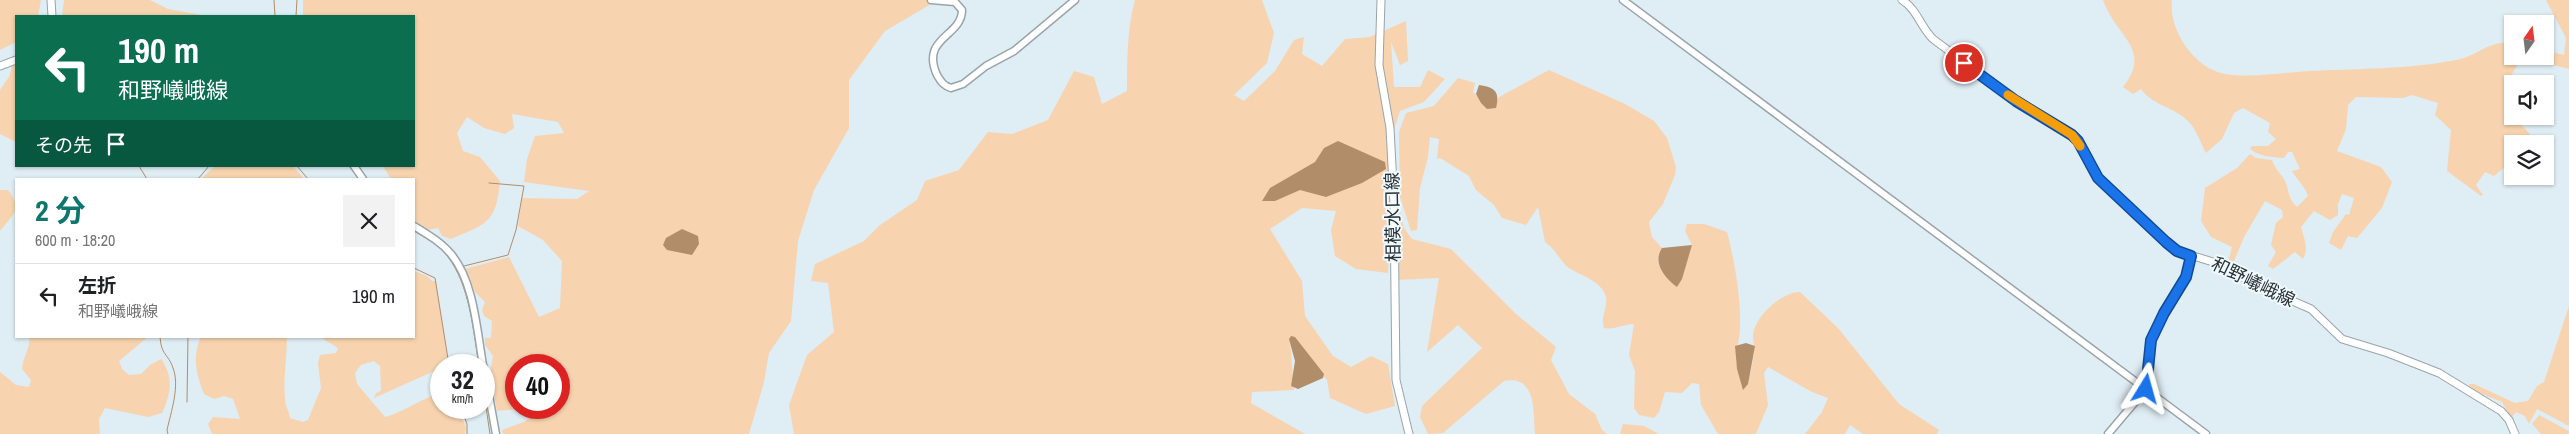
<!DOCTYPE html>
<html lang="ja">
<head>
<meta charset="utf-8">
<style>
  body { margin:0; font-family:"Archivo Narrow","Noto Sans JP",sans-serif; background:#f2f2f2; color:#202124; height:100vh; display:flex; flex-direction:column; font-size:19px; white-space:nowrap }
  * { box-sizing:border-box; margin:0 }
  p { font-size:16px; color:#757577 }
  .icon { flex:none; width:28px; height:28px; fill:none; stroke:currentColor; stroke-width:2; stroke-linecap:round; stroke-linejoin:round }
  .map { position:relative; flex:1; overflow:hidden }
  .panel { position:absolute; left:15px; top:178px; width:400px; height:160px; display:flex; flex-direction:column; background:#fff; border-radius:0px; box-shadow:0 1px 4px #0004 }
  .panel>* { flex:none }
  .hud { position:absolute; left:15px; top:15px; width:400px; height:152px; border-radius:0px; box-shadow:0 1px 4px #0004; background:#0b6e4f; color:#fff; overflow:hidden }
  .needle { width:32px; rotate:14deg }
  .fabs { position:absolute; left:2504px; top:15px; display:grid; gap:10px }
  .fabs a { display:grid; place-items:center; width:50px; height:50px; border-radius:0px; background:#fff; box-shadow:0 1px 4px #0004; font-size:25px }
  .speed { position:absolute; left:430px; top:354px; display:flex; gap:10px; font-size:25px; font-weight:700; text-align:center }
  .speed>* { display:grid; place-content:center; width:65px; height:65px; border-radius:50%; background:#fff; box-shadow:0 1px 4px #0004; line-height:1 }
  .speed small { font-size:12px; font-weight:400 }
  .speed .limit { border:8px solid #d22; background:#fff; color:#111 }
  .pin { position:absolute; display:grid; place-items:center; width:42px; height:42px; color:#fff; margin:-21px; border:2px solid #fff; border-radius:50%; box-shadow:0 1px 5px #0007 }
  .me { position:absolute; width:55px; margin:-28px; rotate:8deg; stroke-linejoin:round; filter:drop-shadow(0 0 4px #0008) }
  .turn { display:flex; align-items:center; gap:18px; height:105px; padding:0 20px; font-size:22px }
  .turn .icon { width:65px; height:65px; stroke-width:2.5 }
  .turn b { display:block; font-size:35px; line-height:42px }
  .then { display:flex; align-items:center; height:48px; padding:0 20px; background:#0003; gap:10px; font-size:19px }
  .round { display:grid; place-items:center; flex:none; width:52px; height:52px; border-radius:0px; background:#f2f2f2 }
  .headline { display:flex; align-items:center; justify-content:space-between; height:85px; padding:0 20px }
  h1 { font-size:30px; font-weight:700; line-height:38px; color:#0f766e }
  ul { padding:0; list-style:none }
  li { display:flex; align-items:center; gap:15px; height:65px; padding:0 20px; border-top:1px solid #e0e0e0 }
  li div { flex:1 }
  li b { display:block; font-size:19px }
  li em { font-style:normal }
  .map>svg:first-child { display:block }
  .green { fill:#f7d4af; fill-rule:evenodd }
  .water { fill:#b18e69 }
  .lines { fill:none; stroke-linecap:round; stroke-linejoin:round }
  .stream { stroke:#b18e69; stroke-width:1 }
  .tertiary-casing { stroke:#98a5ab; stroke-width:9 }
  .secondary-casing { stroke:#98a5ab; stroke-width:9 }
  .tertiary { stroke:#fff; stroke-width:6 }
  .secondary { stroke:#fff; stroke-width:7 }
  .route-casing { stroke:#114b97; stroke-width:12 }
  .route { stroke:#1a73e8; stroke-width:9 }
  .slow { stroke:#f59e0b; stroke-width:9 }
  .labels { text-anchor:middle; stroke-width:4; stroke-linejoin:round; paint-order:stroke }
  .street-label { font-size:18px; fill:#2c3134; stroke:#eefaff }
</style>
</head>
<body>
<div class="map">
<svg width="2569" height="434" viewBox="0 0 2569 434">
  <rect width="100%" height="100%" fill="#dfedf4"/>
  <g class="green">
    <polygon points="0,0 41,0 38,16 16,16 16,42 0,50"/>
    <polygon points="64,0 150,0 168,9 207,16 62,16"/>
    <path d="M 303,0 L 938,0 L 885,31 L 849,80 L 849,128 L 814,190 L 798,241 L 791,321 L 769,353 L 764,382 L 749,434 L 503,434 L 502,430 L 524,422 L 529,418 L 528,408 L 497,411 L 490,373 L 493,356 L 485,345 L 485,338 L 491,338 L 492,321 L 484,316 L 482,310 L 485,302 L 475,292 L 465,269 L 509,257 L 539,317 L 560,308 L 562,261 L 543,240 L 518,226 L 522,198 L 577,199 L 589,191 L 524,182 L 527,159 L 535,136 L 564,133 L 558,122 L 512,114 L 514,128 L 505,134 L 484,128 L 467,117 L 457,133 L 463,151 L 480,157 L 500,181 C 496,223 488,223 451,239 L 442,236 L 438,228 L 427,230 L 414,221 L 414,179 L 391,179 L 383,166 L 414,166 L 414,16 L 303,16 ZM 516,365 L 559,365 L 559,408 L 516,408 Z"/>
    <path d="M 1135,0 L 1262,0 L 1274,33 L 1267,63 L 1234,95 L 1244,101 L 1275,71 L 1294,40 L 1304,37 L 1302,54 L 1322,66 L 1345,39 L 1370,37 L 1406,21 L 1408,61 L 1400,65 L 1391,42 L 1394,87 L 1420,87 L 1428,70 L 1445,79 L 1424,102 L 1400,111 L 1394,130 L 1391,209 L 1400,211 L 1404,228 L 1412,239 L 1451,249 L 1516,314 L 1556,347 L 1551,360 L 1569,394 L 1595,414 L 1602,430 L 1607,434 L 1535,434 C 1533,411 1537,375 1504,381 L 1443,433 L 1428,434 L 1420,417 L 1422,406 L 1482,348 L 1458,325 L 1427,352 L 1439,278 L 1394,280 L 1390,228 L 1388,273 L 1356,269 L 1335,256 L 1331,230 L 1336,211 L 1302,208 L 1270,229 L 1302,281 L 1305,316 L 1333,356 L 1351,367 L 1371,356 L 1388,364 L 1395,406 L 1366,414 L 1330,398 L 1327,380 L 1297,344 L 1296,338 L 1290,340 L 1294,390 L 1252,392 L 1251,403 L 1305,434 L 794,434 L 789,405 L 807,355 L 834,332 L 828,283 L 811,281 L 815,264 L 864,241 L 880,225 L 917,200 L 925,181 L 959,170 L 988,132 L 1012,134 L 1048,120 L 1074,71 L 1094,77 L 1102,104 L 1127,91 C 1127,60 1127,29 1135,0 Z"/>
    <path d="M 2103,0 L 2172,0 C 2168,30 2195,69 2225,74 C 2251,78 2282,73 2308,71 C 2355,69 2411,69 2456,60 C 2478,56 2488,40 2512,43 L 2512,56 L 2545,56 L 2545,50 L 2564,55 L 2566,38 L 2546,0 L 2569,0 L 2569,69 L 2523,57 L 2507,81 L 2512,87 L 2511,114 L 2530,134 L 2523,144 L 2512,144 L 2512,161 L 2494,176 L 2485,172 L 2476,185 L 2483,195 L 2481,196 L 2447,171 L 2451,130 L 2435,115 L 2438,103 L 2412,95 L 2403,98 L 2356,97 L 2348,105 L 2346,129 L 2337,151 L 2381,167 L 2392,182 L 2382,208 L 2357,238 L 2348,236 L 2341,250 L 2329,243 L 2333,232 L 2346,214 L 2349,215 L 2354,198 L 2342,194 L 2338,204 L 2338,215 L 2330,220 L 2314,211 L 2301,227 C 2304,238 2309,249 2303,259 L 2295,252 L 2273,269 L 2268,266 L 2276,252 L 2271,245 L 2276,223 L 2283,217 L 2282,210 L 2265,201 L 2244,237 L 2232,266 L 2228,263 L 2232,247 L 2211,237 L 2201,221 L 2205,188 L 2237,168 L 2250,154 L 2256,158 L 2272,160 C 2276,171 2281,173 2285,181 C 2290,192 2287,197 2297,207 L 2308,196 C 2304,185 2298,181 2292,171 L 2300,169 L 2292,152 L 2288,152 L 2284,158 C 2271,157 2261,157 2250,149 L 2252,146 L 2268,146 L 2276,139 L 2268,132 L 2270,123 L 2243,108 L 2234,113 L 2222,139 L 2206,153 C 2201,144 2196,129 2189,122 C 2175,107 2153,106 2141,89 L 2133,94 L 2123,87 C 2153,49 2116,37 2103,0 Z"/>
    <polygon points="16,65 16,142 0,134 0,90 9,77 12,66"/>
    <path d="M 1549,70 L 1625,104 L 1654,121 L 1667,138 L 1676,167 L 1675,175 L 1663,204 L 1649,222 L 1652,237 L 1662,248 C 1652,263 1665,277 1677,287 L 1692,245 L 1685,231 L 1687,224 L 1704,224 L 1727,232 C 1734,258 1741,298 1740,325 C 1740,354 1727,356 1748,384 C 1750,372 1755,357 1754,345 C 1754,343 1753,340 1753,337 C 1753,318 1781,292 1800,292 L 1838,328 L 1899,404 L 1939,430 L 1937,434 L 1863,434 L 1850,425 L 1845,434 L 1805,434 L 1822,412 L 1828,398 L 1812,392 L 1768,367 L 1764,373 L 1768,405 L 1756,434 L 1718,434 L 1701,405 L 1699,384 L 1692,383 L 1682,393 L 1665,392 L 1659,412 L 1654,418 L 1639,415 L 1634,408 L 1635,371 L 1629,355 L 1634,324 C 1622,324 1616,330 1604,328 C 1600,316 1608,308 1606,297 C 1603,282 1580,275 1569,268 C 1560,262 1557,250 1545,242 L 1538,207 L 1526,225 L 1502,218 L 1494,205 L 1476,190 L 1469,176 L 1440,158 L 1437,159 L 1439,139 L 1430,137 L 1428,157 L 1420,188 L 1417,230 L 1411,231 L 1400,197 L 1399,132 L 1406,113 L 1434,106 L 1458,78 L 1475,83 L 1473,92 L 1486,105 L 1495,105 L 1499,97 Z"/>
    <polygon points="215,166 293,166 304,179 201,179"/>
    <path d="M 0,190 L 8,190 C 23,210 14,213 0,231 Z"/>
    <path d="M 414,271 L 427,276 L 432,281 L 436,281 L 448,362 L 441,365 L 441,368 L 374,398 L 376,393 L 381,391 L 380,366 L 374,361 L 361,365 L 355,373 L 357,384 L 385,417 C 405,412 421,398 441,393 L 441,408 L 457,408 L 466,427 L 465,434 L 212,434 L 208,424 L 213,417 L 240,419 L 233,399 L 224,396 L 214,399 L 204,394 C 196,374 192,357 201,336 L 287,336 C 287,358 283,378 285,399 C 285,406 289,410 290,418 L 303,422 L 308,420 L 321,388 L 318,364 L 320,355 L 336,353 L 338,348 L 318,336 L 414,336 Z"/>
    <polygon points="2569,306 2569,426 2537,409 2529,424 2525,416 2516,412 2511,418 2502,402 2470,389 2469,384 2474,384 2515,403 2528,401 2537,386 2544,382"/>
    <path d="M 29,336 L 149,336 L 119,361 L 122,369 L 129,375 L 141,374 L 150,365 L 161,359 C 174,377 171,394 162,413 L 148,417 L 105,408 L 99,419 L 100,434 L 0,434 L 0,372 L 16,385 L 29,387 L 31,380 L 22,369 C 23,356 31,348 29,336 Z"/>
    <polygon points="2539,415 2569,431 2569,434 2541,434 2532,424"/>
    <polygon points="1623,424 1644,426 1659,434 1620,434"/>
  </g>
  <g class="water">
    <path d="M 1479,85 C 1495,87 1500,92 1496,108 L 1487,109 L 1481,103 L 1476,94 Z"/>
    <polygon points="1338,141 1385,162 1386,169 1362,183 1326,197 1300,190 1275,201 1262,201 1270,188 1315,162 1324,148"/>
    <polygon points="682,229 698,236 699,244 692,255 667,250 663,245 666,238"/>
    <path d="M 1692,245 L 1682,279 L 1677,287 C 1665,278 1652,263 1662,248 Z"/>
    <polygon points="1291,336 1295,337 1324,374 1323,378 1298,389 1291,386 1295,361 1289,339"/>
    <polygon points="1746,343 1755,346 1748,384 1743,390 1737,369 1735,346"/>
  </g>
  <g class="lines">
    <g class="stream">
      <polyline points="274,0 275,16"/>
      <polyline points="296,16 297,0"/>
      <polyline points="139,166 147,179"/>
      <polyline points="297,166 308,179"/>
      <polyline points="349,166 359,179"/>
      <polyline points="358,166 367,179"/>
      <polyline points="198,179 209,166"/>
      <path d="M 414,231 C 425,238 440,245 448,257 C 470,286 473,330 479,365"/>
      <polyline points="461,263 464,266 508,255 516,230 524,186 489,183"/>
      <polyline points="414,268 435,278 449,365"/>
      <path d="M 160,336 C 161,356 168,353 173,368 C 180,386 171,412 167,430 L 168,434"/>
      <polyline points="484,394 490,434"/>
      <polyline points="187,402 188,336"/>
      <polyline points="461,408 467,424 467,434"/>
    </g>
    <g class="tertiary-casing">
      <g id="tertiary">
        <path d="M 931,0 L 955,2 L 962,10 C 962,37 920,37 937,75 C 941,82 944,86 951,88 L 963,84 L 986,66 L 1014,51 L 1075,0"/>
        <polyline points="1623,0 2206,434"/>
        <polyline points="354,166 363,179"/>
        <path d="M 414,226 C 427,234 441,242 451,254 C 474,281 477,331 483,365"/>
        <polyline points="484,368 496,434"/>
        <polyline points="2108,434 2146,389 2151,340 2164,313 2186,277 2191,256"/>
      </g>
    </g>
    <g class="secondary-casing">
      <g id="secondary">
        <polyline points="51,0 52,16"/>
        <polyline points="1381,0 1379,65 1390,128 1394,205 1396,380 1409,434"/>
        <path d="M 1902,0 C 1917,9 1921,28 1933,39 L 2016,101 L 2072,135 L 2078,141 L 2098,178 L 2177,251 L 2213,262 L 2272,292 L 2311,309 L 2342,339 L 2388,353 L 2439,373 L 2501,411 L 2509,420 L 2515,434"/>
        <polyline points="0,66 16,60"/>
      </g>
    </g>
    <use href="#tertiary" class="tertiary"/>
    <use href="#secondary" class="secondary"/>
  </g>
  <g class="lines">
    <g class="route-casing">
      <polyline id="route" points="1964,63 2016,101 2072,135 2078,141 2098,178 2166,242 2177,251 2191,256 2186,277 2164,313 2151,340 2146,389"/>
    </g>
    <use href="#route" class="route"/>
    <polyline class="slow" points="2008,95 2072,135 2080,146"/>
  </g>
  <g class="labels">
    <g class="street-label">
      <text transform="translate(1393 217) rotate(-91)" y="6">相模水口線</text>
      <text transform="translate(2253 282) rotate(26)" y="6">和野嶬峨線</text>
    </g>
  </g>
</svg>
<div class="fabs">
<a><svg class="needle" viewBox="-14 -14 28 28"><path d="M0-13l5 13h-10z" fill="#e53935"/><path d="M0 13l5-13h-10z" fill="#757577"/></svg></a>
<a><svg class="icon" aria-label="sound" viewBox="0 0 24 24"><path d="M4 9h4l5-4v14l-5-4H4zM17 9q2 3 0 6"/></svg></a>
<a><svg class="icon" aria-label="layers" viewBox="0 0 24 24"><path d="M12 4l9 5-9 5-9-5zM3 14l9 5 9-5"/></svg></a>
</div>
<div class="speed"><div>32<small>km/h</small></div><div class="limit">40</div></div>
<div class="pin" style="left:1964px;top:63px;background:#d93025"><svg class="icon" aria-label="arrive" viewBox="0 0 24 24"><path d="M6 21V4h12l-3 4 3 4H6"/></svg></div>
<svg class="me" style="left:2146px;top:389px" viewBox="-20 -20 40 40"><path d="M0-17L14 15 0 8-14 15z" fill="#1a73e8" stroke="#fff" stroke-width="4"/></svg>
<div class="hud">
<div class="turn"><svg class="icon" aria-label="left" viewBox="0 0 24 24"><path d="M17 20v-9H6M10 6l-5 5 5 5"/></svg><div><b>190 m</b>和野嶬峨線</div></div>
<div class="then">その先<svg class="icon" aria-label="arrive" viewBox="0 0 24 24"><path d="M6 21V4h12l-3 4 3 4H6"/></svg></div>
</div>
<section class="panel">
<div class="headline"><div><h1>2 分</h1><p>600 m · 18:20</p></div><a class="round"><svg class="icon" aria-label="close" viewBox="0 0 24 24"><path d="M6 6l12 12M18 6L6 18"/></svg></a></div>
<ul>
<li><svg class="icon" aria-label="left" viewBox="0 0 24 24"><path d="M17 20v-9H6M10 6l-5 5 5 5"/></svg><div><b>左折</b><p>和野嶬峨線</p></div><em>190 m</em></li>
</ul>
</section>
</div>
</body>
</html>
